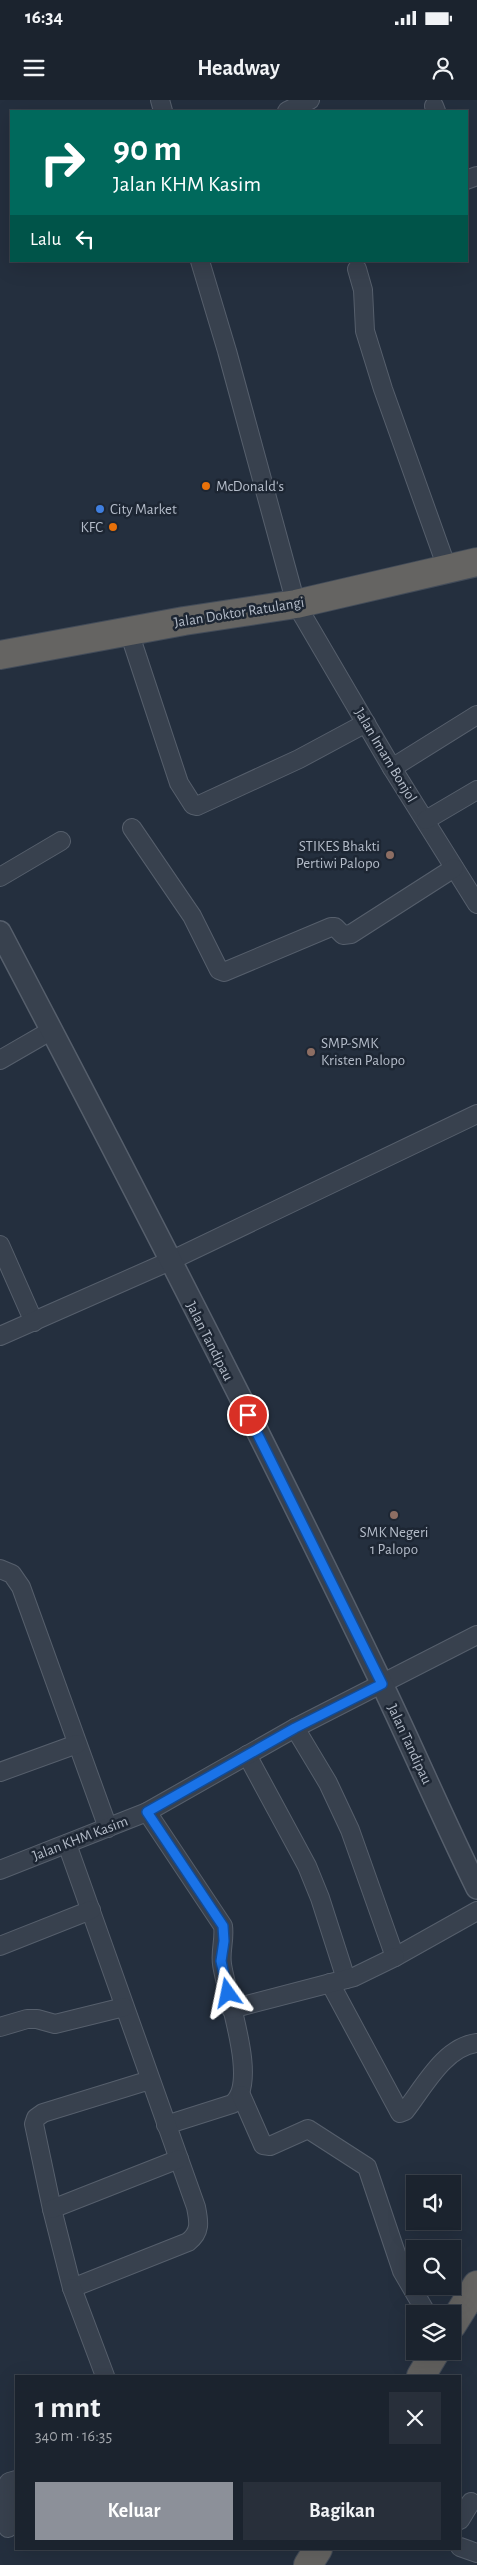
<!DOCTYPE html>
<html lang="id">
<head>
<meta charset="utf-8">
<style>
  body { margin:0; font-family:"Alegreya Sans",sans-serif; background:#282f3a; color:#f1f3f6; height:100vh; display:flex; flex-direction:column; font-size:19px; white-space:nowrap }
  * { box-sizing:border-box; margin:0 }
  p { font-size:16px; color:#a0a4aa }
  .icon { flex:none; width:28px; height:28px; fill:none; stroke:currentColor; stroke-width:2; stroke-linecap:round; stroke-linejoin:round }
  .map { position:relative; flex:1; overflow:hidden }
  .drawer { position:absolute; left:15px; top:2275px; width:446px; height:175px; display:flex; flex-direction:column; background:#1b232e; border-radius:0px; box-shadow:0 5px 20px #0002,0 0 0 1px #39404a }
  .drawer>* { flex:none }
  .guide { position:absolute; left:10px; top:10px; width:458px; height:152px; border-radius:0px; box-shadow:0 5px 20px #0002,0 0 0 1px #39404a; background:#00695c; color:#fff; overflow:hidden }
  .buttons { position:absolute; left:406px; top:2075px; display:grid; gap:10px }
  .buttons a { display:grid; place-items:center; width:55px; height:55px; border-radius:0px; background:#1b232e; box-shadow:0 5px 20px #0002,0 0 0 1px #39404a; font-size:25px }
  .pin { position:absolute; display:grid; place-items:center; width:42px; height:42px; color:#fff; margin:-21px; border:2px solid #fff; border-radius:50%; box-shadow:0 1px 5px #0007 }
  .me { position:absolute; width:55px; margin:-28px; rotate:348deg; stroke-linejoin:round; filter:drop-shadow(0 0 4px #0008) }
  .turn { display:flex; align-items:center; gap:18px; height:105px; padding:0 20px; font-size:22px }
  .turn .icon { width:65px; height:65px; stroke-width:2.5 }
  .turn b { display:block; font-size:35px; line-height:42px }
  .then { display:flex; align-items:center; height:48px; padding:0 20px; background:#0003; gap:10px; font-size:19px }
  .round { display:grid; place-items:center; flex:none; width:52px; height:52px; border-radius:0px; background:#282f3a }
  .overview { display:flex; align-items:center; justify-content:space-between; height:85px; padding:0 20px }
  h1 { font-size:30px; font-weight:600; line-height:38px }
  .button { display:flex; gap:10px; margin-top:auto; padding:10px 20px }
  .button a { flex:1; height:58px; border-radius:0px; background:#8c9099; color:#fff; font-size:20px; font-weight:600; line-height:58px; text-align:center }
  .button a+a { background:#282f3a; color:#f1f3f6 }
  .status { display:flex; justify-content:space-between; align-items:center; height:35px; padding:0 25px; background:#1b232e; direction:ltr }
  .status svg { height:14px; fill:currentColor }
  header { display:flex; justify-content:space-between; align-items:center; height:65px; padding:0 20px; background:#1b232e; font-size:22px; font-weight:600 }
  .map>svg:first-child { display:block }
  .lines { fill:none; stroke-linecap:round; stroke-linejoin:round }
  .minor-casing { stroke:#565f6c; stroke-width:20 }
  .tertiary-casing { stroke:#565f6c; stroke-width:24 }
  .trunk-casing { stroke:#434c59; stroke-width:30 }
  .minor { stroke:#38414e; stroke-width:18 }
  .tertiary { stroke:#38414e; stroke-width:21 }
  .trunk { stroke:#656462; stroke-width:28 }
  .route-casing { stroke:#114b97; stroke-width:12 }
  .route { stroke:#1a73e8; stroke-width:9 }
  .food-dot { fill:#e8710a; stroke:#1d2633; stroke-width:2 }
  .shop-dot { fill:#3f7fe0; stroke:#1d2633; stroke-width:2 }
  .education-dot { fill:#8d6e63; stroke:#1d2633; stroke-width:2 }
  .labels { text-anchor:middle; stroke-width:5; stroke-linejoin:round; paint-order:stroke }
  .poi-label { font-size:15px; fill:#b4bcc9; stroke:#1d2633; text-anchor:start }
  .street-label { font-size:15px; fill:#b4bcc9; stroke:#1d2633 }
</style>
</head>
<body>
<div class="status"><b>16:34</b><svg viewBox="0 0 49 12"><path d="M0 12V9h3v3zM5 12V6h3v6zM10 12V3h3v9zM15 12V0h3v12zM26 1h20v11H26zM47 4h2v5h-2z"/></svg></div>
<header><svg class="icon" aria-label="menu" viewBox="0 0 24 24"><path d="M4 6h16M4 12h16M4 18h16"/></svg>Headway<svg class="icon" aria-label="person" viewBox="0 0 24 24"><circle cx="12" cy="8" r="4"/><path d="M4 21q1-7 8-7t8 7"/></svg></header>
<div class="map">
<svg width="477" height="2465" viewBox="0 0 477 2465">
  <rect width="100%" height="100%" fill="#242f3e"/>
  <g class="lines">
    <g class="minor-casing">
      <g id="minor">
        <polyline points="160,0 163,11"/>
        <polyline points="434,6 436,11"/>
        <polyline points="287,11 310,0"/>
        <polyline points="466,80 477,76"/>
        <polyline points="200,161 227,251 296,504 392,668 477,804"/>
        <polyline points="357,169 363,190 365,231 383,289 447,468"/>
        <polyline points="129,532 179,683 193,705 197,706 299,659 366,623"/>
        <polyline points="392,668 477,615"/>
        <polyline points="426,720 477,690"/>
        <polyline points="132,728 192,816 219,870 224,872 331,827 335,827 343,835 351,834 454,768"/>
        <polyline points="0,777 61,741"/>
        <polyline points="0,960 52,930"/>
        <polyline points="0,1145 34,1222"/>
        <polyline points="0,1236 170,1161 477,1014"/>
        <polyline points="0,1469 12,1474 21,1487 108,1728"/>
        <polyline points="295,1628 328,1683 350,1730 395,1857 477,1811"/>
        <polyline points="247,1655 307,1766 320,1798 346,1879"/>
        <polyline points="0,1672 77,1644"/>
        <path d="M 147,1712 L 223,1826 C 225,1839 220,1851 222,1864 C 226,1895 260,1984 232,2004 L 166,2025"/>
        <path d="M 67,1744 L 196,2107 C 199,2122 201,2132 188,2142 L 72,2188 L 52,2109 L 34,2024 L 36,2018 L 43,2013 L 150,1980"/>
        <polyline points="0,1770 147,1712 295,1628 477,1535"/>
        <polyline points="0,1846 91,1810"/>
        <path d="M 330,1883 L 400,2013 L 405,2011 C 424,1987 444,1947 477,1943"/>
        <polyline points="231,1909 354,1877 395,1857"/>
        <polyline points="0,1927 27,1919 37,1919 55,1924 124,1907"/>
        <polyline points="241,1995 263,2045 270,2046 308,2029 367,2067 402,2171 427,2214"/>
        <polyline points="52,2109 179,2059"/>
        <polyline points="72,2188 105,2276"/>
        <polyline points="460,2420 471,2402"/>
        <polyline points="8,2428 6,2387 9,2382 16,2380"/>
        <polyline points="460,2447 477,2453"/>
      </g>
    </g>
    <g class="tertiary-casing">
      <path id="tertiary" d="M 0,832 C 131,1081 260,1331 382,1584 C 414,1651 444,1721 477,1788"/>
    </g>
    <g class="trunk-casing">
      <g id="trunk">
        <polyline points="0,555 184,521 296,504 477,462"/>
        <polyline points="452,2225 477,2185"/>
        <polyline points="421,2276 436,2251"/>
        <polyline points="308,2465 318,2449"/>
      </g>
    </g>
    <use href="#minor" class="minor"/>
    <use href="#tertiary" class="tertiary"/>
    <use href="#trunk" class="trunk"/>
  </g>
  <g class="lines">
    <g class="route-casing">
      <polyline id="route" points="228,1893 221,1861 224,1841 223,1826 147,1712 295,1628 382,1584 248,1315"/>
    </g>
    <use href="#route" class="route"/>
  </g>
  <g class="food-dot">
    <circle cx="206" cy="386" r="5"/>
    <circle cx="113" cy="427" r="5"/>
  </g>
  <circle class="shop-dot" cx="100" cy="409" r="5"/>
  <g class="education-dot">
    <circle cx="390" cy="755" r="5"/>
    <circle cx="311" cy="952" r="5"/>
    <circle cx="394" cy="1415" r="5"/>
  </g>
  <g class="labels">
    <g class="poi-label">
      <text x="216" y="391">McDonald's</text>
      <text x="110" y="414">City Market</text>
      <text x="103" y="432" text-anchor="end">KFC</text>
      <text x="380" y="751" text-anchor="end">STIKES Bhakti<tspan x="380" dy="17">Pertiwi Palopo</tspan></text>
      <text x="321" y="948">SMP-SMK<tspan x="321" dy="17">Kristen Palopo</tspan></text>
      <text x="394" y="1437" text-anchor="middle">SMK Negeri<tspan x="394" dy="17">1 Palopo</tspan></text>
    </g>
    <g class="street-label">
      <text transform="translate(239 512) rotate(-9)" y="5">Jalan Doktor Ratulangi</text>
      <text transform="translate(386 655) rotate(59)" y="5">Jalan Imam Bonjol</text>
      <text transform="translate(210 1241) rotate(63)" y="5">Jalan Tandipau</text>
      <text transform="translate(410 1644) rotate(65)" y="5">Jalan Tandipau</text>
      <text transform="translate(80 1738) rotate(-21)" y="5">Jalan KHM Kasim</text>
    </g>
  </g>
</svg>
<div class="buttons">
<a><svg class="icon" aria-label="sound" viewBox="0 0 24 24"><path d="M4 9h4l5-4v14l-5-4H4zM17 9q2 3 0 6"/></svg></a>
<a><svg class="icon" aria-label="search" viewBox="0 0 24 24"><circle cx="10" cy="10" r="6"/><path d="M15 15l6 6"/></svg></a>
<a><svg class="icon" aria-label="layers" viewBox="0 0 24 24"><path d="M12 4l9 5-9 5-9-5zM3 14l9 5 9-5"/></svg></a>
</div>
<div class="pin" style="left:248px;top:1315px;background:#d93025"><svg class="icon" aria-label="arrive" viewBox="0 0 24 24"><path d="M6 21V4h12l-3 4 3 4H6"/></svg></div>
<svg class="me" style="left:228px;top:1893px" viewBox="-20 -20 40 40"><path d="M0-17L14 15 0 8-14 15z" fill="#1a73e8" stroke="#fff" stroke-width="4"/></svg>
<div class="guide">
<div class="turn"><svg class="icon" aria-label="right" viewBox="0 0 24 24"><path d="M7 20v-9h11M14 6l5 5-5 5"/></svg><div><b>90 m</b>Jalan KHM Kasim</div></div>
<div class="then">Lalu<svg class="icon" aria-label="left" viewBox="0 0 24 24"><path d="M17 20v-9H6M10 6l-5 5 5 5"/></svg></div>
</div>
<section class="drawer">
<div class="overview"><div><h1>1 mnt</h1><p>340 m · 16:35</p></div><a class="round"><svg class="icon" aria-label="close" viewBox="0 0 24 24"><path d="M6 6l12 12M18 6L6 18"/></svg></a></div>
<div class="button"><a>Keluar</a><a>Bagikan</a></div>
</section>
</div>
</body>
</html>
